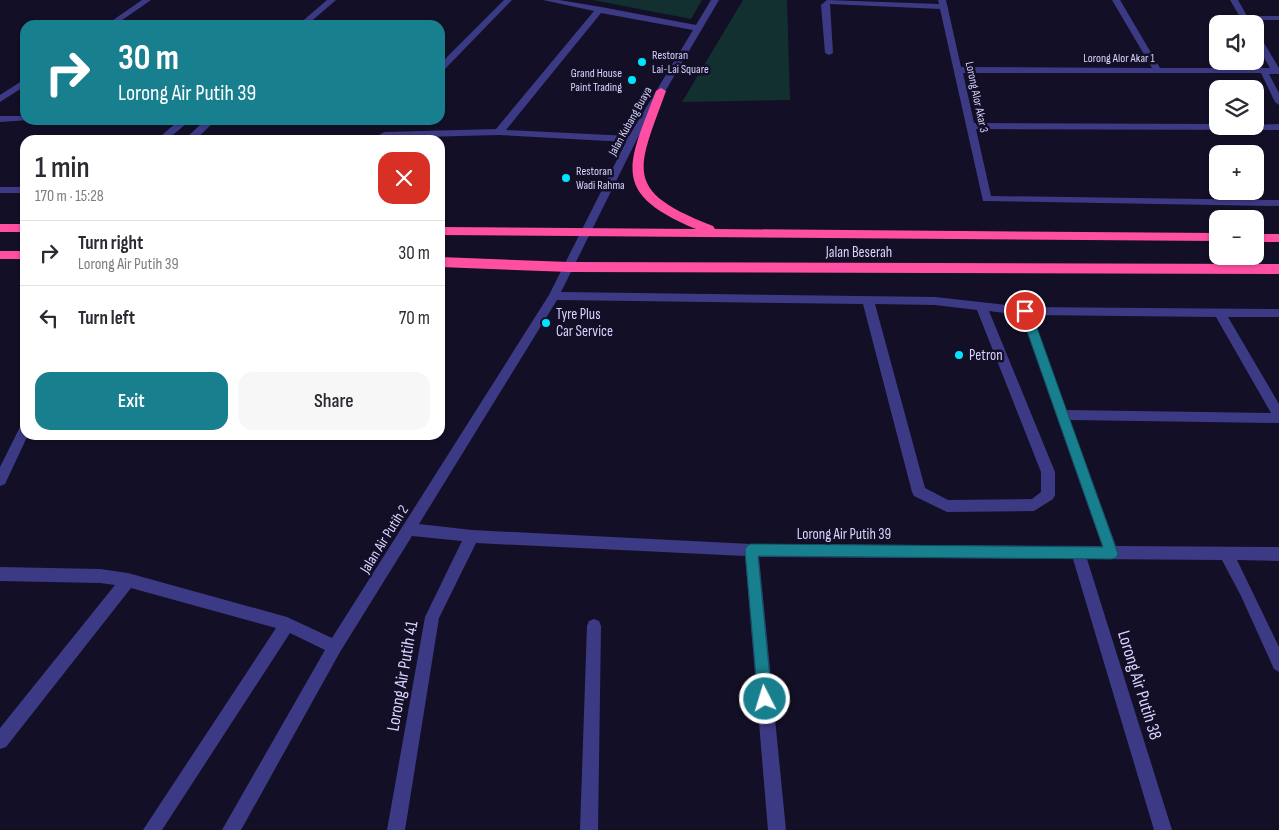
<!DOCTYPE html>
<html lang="en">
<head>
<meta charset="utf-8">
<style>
  body { margin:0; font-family:"Sofia Sans Condensed",sans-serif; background:#f7f7f7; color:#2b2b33; height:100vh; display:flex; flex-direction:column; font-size:19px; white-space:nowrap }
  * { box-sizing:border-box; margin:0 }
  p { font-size:16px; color:#7c7c81 }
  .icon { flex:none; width:28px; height:28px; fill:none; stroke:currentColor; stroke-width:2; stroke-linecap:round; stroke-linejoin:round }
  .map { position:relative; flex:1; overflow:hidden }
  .drawer { position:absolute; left:20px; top:135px; width:425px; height:305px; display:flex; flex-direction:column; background:#fff; border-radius:15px; box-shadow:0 1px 4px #0004 }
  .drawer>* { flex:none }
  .guide { position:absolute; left:20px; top:20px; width:425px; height:105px; border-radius:15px; box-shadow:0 1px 4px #0004; background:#187f8f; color:#fff; overflow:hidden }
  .tools { position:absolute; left:1209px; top:15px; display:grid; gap:10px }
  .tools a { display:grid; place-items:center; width:55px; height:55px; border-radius:10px; background:#fff; box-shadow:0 1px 4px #0004; font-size:25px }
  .pin { position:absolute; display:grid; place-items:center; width:42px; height:42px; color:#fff; margin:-21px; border:2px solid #fff; border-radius:50%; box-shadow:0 1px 5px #0007 }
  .me { position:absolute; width:55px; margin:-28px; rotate:355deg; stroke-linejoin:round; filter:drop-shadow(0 0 4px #0008) }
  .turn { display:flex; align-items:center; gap:18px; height:105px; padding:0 15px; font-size:22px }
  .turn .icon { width:65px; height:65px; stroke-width:2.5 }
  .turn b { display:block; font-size:35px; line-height:42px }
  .round { display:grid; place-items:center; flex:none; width:52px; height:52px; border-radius:15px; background:#f7f7f7 }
  .head { display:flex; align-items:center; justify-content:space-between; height:85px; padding:0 15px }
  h1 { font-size:30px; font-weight:600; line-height:38px }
  .action { display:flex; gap:10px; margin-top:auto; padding:10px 15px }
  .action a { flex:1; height:58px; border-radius:15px; background:#187f8f; color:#fff; font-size:20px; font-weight:600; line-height:58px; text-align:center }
  .action a+a { background:#f7f7f7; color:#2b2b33 }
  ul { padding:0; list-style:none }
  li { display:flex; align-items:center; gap:15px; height:65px; padding:0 15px; border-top:1px solid #e1e1e2 }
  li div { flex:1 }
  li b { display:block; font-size:19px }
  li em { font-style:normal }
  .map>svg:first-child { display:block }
  .green { fill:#12302f }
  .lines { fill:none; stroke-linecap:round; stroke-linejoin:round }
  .minor { fill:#3d3a85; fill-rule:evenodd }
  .highway { fill:#ff4fa3; fill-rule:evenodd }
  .route { fill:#187f8f; stroke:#10535d }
  .poi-dot { fill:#00e5ff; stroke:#130f26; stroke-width:2 }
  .labels { text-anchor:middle; stroke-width:5; stroke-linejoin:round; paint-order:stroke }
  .far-poi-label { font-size:12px; fill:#d9d4ff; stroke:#130f26; text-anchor:start }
  .far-street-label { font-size:12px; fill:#d9d4ff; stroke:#130f26 }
  .street-label { font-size:15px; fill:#d9d4ff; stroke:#130f26 }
  .poi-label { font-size:15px; fill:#d9d4ff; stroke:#130f26; text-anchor:start }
  .near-street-label { font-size:18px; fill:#d9d4ff; stroke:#130f26 }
</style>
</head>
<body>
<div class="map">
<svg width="1279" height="830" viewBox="0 0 1279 830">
  <rect width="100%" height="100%" fill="#130f26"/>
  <g class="green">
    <polygon points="593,0 702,0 691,19"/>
    <polygon points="743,0 787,0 790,100 682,102"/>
  </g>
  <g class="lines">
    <g class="minor">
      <polygon points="142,0 151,0 115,25 106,25"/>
      <polygon points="327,0 336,0 307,25 298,25"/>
      <polygon points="504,0 512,0 443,71 440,72 440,64"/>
      <path d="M 543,0 L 559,0 L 601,7 L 696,25 L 711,0 L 719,0 L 637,139 L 561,292 L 935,297 L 1025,307 L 1279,309 L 1279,317 L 1228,317 L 1279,404 L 1279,423 L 1070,420 L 1116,546 L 1279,547 L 1279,561 L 1237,560 L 1279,647 L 1279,672 L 1274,669 L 1241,596 L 1222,560 L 1087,559 L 1172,830 L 1154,830 L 1073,559 L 759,557 L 786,830 L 768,830 L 745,556 L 476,543 L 439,618 L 405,830 L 387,830 L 425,617 L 462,541 L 412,536 L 340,652 L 241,830 L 222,830 L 325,650 L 290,633 L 162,830 L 143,830 L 276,628 L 131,588 L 6,747 L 0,749 L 0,728 L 115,585 L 100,583 L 0,581 L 0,567 L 100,569 L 128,573 L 287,617 L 332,638 L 549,295 L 626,142 L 499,135 L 384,138 L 379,135 L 384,132 L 496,129 L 594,11 ZM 601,13 L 693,30 L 629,136 L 506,130 ZM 557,300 L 863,304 L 912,492 L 914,496 L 947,512 L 1034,511 L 1053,499 L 1055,495 L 1055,472 L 989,311 L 1021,315 L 1102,546 L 751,544 L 472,530 L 419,524 ZM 875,304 L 935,305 L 977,310 L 1041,472 L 1041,492 L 1032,499 L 948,500 L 925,488 ZM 1032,315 L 1216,317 L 1271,413 L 1066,410 Z"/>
      <polygon points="827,0 939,4 938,0 946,0 961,67 1152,68 1112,0 1120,0 1160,68 1270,68 1255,42 1255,33 1258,33 1279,68 1279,74 1269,74 1279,93 1279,105 1275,102 1261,73 963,73 974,123 1218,124 1218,126 1279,124 1279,130 976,129 991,196 1279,200 1279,206 983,201 940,9 830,4 833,53 829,55 825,53 821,5"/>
      <polygon points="1230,0 1238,0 1247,16 1279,16 1279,20 1250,20 1252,24 1244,24"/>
      <polygon points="25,79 25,86 0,102 0,95"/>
      <polygon points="0,116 25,116 25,120 29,120 0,122"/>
      <polygon points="119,120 395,120 396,121 391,124 213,123 195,140 184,140 202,123 187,123 167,140 156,140 176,123 124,123"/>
      <rect x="0" y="187" width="25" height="6"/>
      <polygon points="25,424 25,435 28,435 5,484 0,486 0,467 21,425"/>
      <polygon points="594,619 599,621 601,626 598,830 580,830 587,626 589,621"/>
    </g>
    <g class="highway">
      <path d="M 661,88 L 666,91 C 637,171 622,191 713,226 L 715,229 L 1218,233 L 1218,241 L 440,235 L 440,227 L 696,229 C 609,193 628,165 656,91 Z"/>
      <rect x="0" y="224" width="25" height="8"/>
      <rect x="1255" y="234" width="24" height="8"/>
      <rect x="0" y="251" width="25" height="8"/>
      <polygon points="440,257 569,262 1279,264 1279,274 569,272 440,267"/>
    </g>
  </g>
  <polygon class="route" points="1025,307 1031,311 1118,554 1116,558 1111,559 758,556 772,699 770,704 765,706 760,704 758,699 745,550 747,546 751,544 1103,547 1020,311"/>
  <g class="poi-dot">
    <circle cx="642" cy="62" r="5"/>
    <circle cx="632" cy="80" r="5"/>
    <circle cx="566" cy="178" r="5"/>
    <circle cx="546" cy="323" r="5"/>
    <circle cx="959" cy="355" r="5"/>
  </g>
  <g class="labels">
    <g class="far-poi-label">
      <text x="652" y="59">Restoran<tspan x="652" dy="14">Lai-Lai Square</tspan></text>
      <text x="622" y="77" text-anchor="end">Grand House<tspan x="622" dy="14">Paint Trading</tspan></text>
      <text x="576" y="175">Restoran<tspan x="576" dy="14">Wadi Rahma</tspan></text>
    </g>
    <g class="far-street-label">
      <text x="1119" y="62">Lorong Alor Akar 1</text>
      <text transform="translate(977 97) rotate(78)" y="4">Lorong Alor Akar 3</text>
      <text transform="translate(630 121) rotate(-61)" y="4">Jalan Kubang Buaya</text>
    </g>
    <g class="street-label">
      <text x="859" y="257">Jalan Beserah</text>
      <text x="844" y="539">Lorong Air Putih 39</text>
      <text transform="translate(384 539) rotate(-58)" y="5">Jalan Air Putih 2</text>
    </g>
    <g class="poi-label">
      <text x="556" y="319">Tyre Plus<tspan x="556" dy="17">Car Service</tspan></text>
      <text x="969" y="360">Petron</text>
    </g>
    <g class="near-street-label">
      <text transform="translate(402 676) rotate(-80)" y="6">Lorong Air Putih 41</text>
      <text transform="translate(1140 685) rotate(73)" y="6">Lorong Air Putih 38</text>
    </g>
  </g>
</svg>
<div class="tools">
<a><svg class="icon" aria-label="sound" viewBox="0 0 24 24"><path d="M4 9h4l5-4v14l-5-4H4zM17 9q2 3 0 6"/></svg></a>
<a><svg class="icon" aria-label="layers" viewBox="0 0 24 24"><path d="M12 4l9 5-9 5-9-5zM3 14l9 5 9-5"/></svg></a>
<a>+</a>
<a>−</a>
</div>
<div class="pin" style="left:1025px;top:311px;background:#d93025"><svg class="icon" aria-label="arrive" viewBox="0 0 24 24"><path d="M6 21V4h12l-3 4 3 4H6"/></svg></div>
<svg class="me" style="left:765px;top:699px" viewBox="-20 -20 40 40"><circle r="17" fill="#187f8f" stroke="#fff" stroke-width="3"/><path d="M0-11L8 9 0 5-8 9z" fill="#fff"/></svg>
<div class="guide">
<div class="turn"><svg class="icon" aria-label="right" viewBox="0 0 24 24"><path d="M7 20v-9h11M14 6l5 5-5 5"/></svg><div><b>30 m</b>Lorong Air Putih 39</div></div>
</div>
<section class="drawer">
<div class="head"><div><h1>1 min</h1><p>170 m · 15:28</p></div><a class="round" style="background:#d93025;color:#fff"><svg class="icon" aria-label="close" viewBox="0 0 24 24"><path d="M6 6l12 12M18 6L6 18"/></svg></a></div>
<ul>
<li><svg class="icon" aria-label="right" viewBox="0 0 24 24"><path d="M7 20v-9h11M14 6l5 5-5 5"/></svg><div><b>Turn right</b><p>Lorong Air Putih 39</p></div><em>30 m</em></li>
<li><svg class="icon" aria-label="left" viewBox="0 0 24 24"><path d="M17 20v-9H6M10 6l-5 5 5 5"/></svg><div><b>Turn left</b></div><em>70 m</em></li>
</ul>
<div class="action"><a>Exit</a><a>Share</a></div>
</section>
</div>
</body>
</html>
